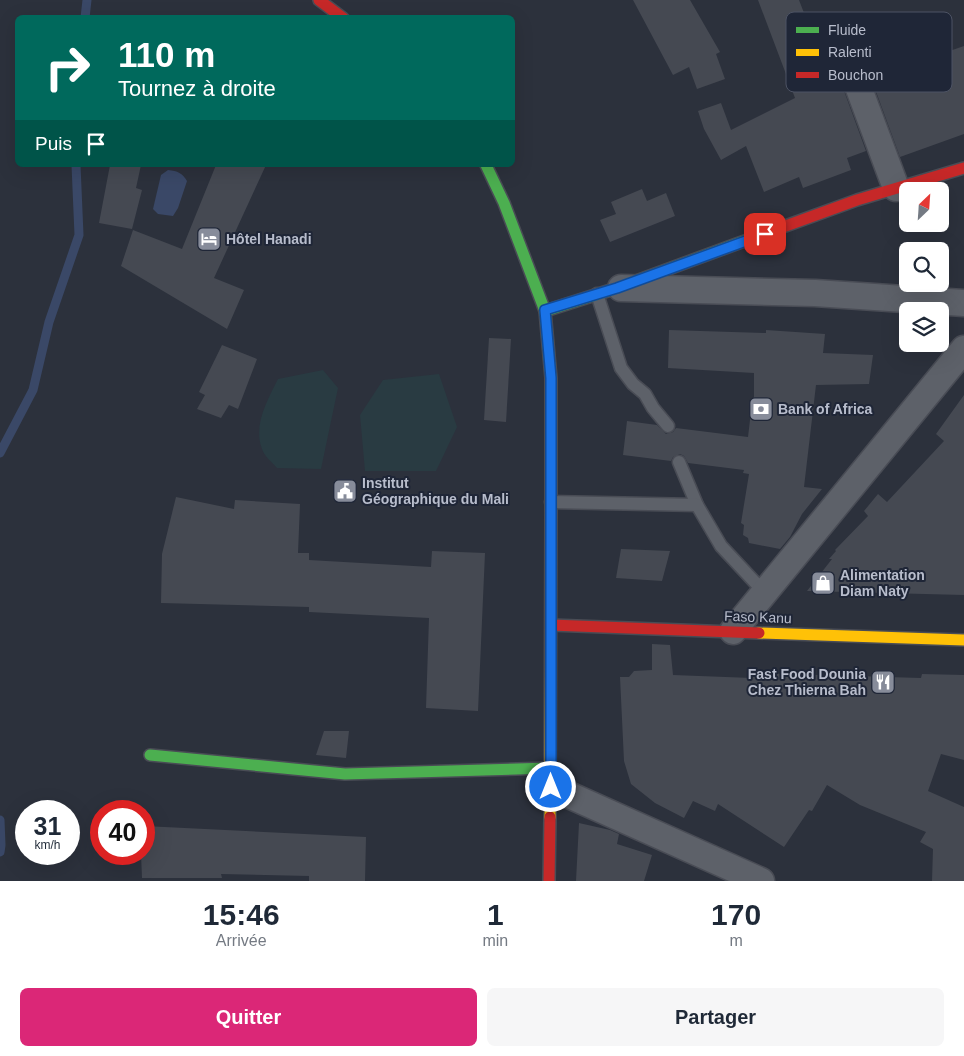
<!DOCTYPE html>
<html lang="fr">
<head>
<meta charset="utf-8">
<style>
  body { margin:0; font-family:Arial,sans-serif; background:#f6f6f7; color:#1f2937; height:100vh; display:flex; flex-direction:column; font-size:19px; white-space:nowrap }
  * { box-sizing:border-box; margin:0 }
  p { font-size:16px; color:#747a83 }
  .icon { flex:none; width:28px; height:28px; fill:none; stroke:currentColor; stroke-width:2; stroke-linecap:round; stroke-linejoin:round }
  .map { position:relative; height:881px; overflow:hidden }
  .details { display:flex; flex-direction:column; background:#fff; flex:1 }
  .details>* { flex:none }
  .hud { position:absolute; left:15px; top:15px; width:500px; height:152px; border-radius:8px; box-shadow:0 5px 20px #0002; background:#00695c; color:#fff; overflow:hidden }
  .needle { width:32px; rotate:25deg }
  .fabs { position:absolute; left:899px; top:182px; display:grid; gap:10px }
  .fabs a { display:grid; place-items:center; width:50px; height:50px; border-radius:8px; background:#fff; box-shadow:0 5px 20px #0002; font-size:25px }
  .speed { position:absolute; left:15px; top:800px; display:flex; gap:10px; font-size:25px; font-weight:700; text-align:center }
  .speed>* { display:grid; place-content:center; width:65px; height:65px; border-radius:50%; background:#fff; box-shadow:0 5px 20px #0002; line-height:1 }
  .speed small { font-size:12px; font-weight:400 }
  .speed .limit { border:8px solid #d22; background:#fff; color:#111 }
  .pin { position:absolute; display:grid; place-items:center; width:42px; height:42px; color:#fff; margin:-21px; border-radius:10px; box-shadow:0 2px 8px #0006 }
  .me { position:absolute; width:55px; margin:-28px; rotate:0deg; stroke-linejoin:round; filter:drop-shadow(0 0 4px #0008) }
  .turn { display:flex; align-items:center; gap:18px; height:105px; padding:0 20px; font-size:22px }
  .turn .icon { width:65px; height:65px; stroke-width:2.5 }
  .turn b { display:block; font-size:35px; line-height:42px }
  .then { display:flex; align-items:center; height:48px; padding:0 20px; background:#0003; gap:10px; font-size:19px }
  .eta { display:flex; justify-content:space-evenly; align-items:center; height:85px; text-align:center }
  .eta b { font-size:30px; font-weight:800; line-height:35px }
  .cta { display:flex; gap:10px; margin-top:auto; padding:10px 20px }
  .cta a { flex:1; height:58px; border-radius:8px; background:#db2777; color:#fff; font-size:20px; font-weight:800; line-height:58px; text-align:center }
  .cta a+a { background:#f6f6f7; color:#1f2937 }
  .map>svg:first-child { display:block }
  .green { fill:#293b42 }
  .water { fill:#3a4867 }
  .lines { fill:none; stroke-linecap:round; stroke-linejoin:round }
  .stream { stroke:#3a4867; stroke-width:9 }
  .building { fill:#454952 }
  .lane-casing { stroke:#494c55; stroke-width:15 }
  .street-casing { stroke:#494c55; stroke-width:29 }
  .fast-casing { stroke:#494c55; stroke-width:14 }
  .slow-casing { stroke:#494c55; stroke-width:14 }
  .jam-casing { stroke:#494c55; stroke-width:14 }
  .lane { stroke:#5d6169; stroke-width:12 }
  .street { stroke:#5d6169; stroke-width:26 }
  .fast { stroke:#4caf50; stroke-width:11 }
  .slow { stroke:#ffc107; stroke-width:11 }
  .jam { stroke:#c62828; stroke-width:11 }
  .route-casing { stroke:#114b97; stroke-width:12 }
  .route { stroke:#1a73e8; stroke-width:9 }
  .labels { text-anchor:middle; stroke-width:4; stroke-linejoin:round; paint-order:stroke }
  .poi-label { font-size:14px; font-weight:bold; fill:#b8bdcc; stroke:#1f2637; text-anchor:start }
  .street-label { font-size:14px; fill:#b8bdcc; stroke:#1f2637 }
  .key { fill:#1f2637; stroke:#4d5364; stroke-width:1 }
  .key-label { font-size:14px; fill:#b8bdcc }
</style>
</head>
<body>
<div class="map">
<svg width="964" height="881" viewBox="0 0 964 881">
  <rect width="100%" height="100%" fill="#2c313c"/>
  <g class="green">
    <path d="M 323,370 L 338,388 L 321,469 L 277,468 C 272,462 264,456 262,449 C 253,425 267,401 278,379 Z"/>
    <polygon points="439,374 457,427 436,471 365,471 360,415 383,380"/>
  </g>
  <path class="water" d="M 168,170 C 178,171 182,173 187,181 L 178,208 L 173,216 L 158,214 L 153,209 L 161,175 Z"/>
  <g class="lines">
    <g class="stream">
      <polyline points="85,18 87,0"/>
      <polyline points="0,453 33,390 49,322 79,235 76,165"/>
      <polyline points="0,820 1,845 0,852"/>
    </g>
  </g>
  <g class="building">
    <polygon points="633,0 690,0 720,52 716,54 725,79 697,89 689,67 673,75"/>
    <polygon points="758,0 799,0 834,91 843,88 866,151 847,158 851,170 803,188 799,177 764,192 746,146 721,160 704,129 698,111 721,103 731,130 795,98"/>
    <polygon points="964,46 964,134 900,157 871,78"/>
    <polygon points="110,165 141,165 136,188 142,190 132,229 99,223"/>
    <polygon points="216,165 266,165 214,278 244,290 227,329 121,266 133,230 182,249"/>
    <polygon points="642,189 647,201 666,193 675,216 610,242 600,220 616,214 611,202"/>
    <polygon points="669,330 766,333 766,330 825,334 823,353 873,355 869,384 816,385 804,487 822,489 802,514 790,537 780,549 749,543 748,538 743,535 744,525 741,523 749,474 743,473 744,470 688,463 684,456 680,454 673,457 671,461 623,455 627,421 657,425 666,434 673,432 676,428 748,437 750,420 754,404 754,373 668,368"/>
    <polygon points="489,338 511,339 506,422 484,420"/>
    <polygon points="222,345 257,359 238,409 229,405 221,418 197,409 205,395 199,392"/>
    <polygon points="964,395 964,595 807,591 832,559 829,559 836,551 835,550 868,516 864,511 878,494 887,502 944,441 936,434"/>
    <polygon points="176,497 234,509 235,500 300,504 298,553 309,553 309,560 431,567 432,551 485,553 478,711 426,708 429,618 309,612 309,607 161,603 162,554"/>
    <polygon points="621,549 670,551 662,581 616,578"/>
    <polygon points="652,644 670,645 673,675 752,678 757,673 921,678 922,674 964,675 964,760 941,754 928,791 964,807 964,881 932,881 933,849 920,842 926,832 860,805 827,785 812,811 809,810 784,847 718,804 715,811 693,801 684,818 655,803 631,784 624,761 620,677 629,677 634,671 652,670"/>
    <polygon points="324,731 349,731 346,758 316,755"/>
    <polygon points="579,823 610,830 619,834 617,844 652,855 644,881 576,881"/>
    <polygon points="144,826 366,837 365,881 309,881 309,876 221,874 222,878 142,878 141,854 144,854"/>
  </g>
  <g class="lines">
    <g class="lane-casing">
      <g id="lane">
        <polyline points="597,294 621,368 633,384 645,394 653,408 668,426"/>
        <polyline points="679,462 697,505 721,546 765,593"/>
        <polyline points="551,502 697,505"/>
      </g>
    </g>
    <g class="street-casing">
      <g id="street">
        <polyline points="839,35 896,188"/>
        <polyline points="621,288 815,293 964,303"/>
        <polyline points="733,631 964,349"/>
        <polyline points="551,787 761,881"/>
      </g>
    </g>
    <g class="fast-casing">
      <g id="fast">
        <polyline points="486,165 504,203 545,311 551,378 551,515"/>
        <polyline points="545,311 617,288 758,236"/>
        <polyline points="150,755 345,774 551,768"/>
      </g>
    </g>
    <g class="slow-casing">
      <g id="slow">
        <polyline points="759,633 964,640"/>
        <polyline points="550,817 551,515"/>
      </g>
    </g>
    <g class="jam-casing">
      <g id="jam">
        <polyline points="319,0 343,18"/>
        <polyline points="758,236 857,200 964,168"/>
        <polyline points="551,625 759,633"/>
        <polyline points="549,881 550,817"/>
      </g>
    </g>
    <use href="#lane" class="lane"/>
    <use href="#street" class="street"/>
    <use href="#fast" class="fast"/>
    <use href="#slow" class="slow"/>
    <use href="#jam" class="jam"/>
  </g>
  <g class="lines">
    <g class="route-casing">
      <polyline id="route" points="551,787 551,378 545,310 617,288 765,234"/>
    </g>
    <use href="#route" class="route"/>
  </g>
  <defs>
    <g id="hotel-square" transform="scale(1.25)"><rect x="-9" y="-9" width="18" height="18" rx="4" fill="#878c9a" stroke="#1f2637"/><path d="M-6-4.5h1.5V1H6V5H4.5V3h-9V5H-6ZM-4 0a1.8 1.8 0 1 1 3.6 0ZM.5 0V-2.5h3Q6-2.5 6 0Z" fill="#fff"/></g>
    <g id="bank-square" transform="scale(1.25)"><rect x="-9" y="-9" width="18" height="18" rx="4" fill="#878c9a" stroke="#1f2637"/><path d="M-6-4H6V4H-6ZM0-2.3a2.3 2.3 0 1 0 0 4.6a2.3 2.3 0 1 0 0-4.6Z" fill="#fff"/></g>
    <g id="civic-square" transform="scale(1.25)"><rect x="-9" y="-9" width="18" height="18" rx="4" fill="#878c9a" stroke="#1f2637"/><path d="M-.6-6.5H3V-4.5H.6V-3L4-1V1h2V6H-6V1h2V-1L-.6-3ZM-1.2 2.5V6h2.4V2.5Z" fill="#fff"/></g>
    <g id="shop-square" transform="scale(1.25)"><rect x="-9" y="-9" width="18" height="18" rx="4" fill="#878c9a" stroke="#1f2637"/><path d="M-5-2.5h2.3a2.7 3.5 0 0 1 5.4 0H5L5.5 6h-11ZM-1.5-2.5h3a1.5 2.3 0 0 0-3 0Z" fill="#fff"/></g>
    <g id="restaurant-square" transform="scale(1.25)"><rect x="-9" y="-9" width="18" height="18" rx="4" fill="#878c9a" stroke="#1f2637"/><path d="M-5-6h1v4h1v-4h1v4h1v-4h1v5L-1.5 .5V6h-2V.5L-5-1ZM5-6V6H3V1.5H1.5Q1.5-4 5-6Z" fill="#fff"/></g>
  </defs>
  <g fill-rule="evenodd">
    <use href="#hotel-square" x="209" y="239"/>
    <use href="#bank-square" x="761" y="409"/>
    <use href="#civic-square" x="345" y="491"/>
    <use href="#shop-square" x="823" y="583"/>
    <use href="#restaurant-square" x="883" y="682"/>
  </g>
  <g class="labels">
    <g class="poi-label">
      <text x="226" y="244">Hôtel Hanadi</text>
      <text x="778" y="414">Bank of Africa</text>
      <text x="362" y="488">Institut<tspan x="362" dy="16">Géographique du Mali</tspan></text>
      <text x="840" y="580">Alimentation<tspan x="840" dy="16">Diam Naty</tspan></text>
      <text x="866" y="679" text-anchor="end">Fast Food Dounia<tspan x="866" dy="16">Chez Thierna Bah</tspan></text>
    </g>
    <g class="street-label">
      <text transform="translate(758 617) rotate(2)" y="5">Faso Kanu</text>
    </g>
  </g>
  <rect x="786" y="12" width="166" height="80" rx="8" class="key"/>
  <rect x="796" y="27" width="23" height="6" fill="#4caf50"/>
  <rect x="796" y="49" width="23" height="7" fill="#ffc107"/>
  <rect x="796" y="72" width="23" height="6" fill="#c62828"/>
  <g class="key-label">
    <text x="828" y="35">Fluide</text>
    <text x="828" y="57">Ralenti</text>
    <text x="828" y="80">Bouchon</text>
  </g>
</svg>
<div class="fabs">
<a><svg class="needle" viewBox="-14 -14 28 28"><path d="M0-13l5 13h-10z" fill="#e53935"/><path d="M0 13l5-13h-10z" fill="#747a83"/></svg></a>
<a><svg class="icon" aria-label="search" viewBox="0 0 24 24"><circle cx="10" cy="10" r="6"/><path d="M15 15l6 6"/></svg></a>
<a><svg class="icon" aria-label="layers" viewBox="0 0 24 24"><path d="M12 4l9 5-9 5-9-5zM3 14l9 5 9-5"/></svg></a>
</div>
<div class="speed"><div>31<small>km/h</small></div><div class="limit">40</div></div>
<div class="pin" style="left:765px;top:234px;background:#d93025"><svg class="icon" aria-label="arrive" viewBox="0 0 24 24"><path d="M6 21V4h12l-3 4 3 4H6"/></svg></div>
<svg class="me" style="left:551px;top:787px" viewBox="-20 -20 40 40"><circle r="17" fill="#1a73e8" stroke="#fff" stroke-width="3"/><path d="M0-11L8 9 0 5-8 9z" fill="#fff"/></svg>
<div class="hud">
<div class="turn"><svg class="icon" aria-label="right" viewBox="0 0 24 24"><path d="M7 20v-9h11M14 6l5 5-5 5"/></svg><div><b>110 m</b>Tournez à droite</div></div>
<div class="then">Puis<svg class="icon" aria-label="arrive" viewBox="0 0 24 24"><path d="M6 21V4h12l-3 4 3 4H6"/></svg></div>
</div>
</div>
<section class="details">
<div class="eta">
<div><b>15:46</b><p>Arrivée</p></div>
<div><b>1</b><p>min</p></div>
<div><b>170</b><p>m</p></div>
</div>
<div class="cta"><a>Quitter</a><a>Partager</a></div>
</section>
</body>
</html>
